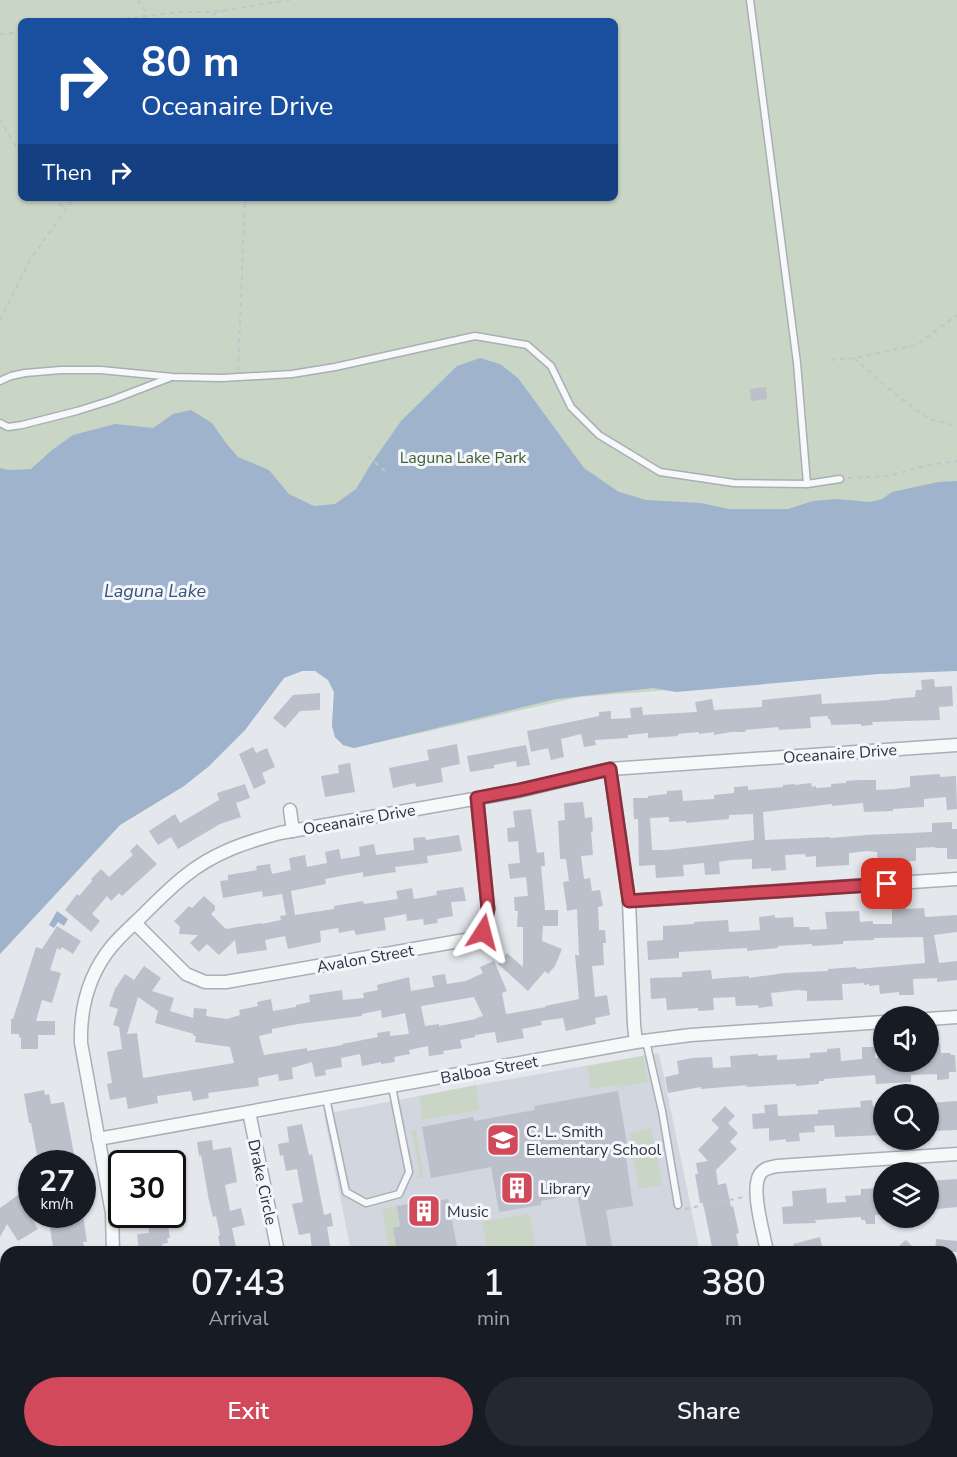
<!DOCTYPE html>
<html lang="en">
<head>
<meta charset="utf-8">
<style>
  body { margin:0; font-family:"Nunito Sans",sans-serif; background:#242831; color:#f1f3f6; height:100vh; display:flex; flex-direction:column; font-size:22px; white-space:nowrap }
  * { box-sizing:border-box; margin:0 }
  p { font-size:20px; color:#9ea1a6 }
  .icon { flex:none; width:33px; height:33px; fill:none; stroke:currentColor; stroke-width:2; stroke-linecap:round; stroke-linejoin:round }
  .map { position:relative; flex:1; overflow:hidden }
  .side { position:absolute; left:0px; top:1246px; width:957px; height:212px; display:flex; flex-direction:column; background:#171b24; border-radius:18px 18px 0 0; box-shadow:0 2px 4px #0004 }
  .side>* { flex:none }
  .hud { position:absolute; left:18px; top:18px; width:600px; height:183px; border-radius:9px; box-shadow:0 2px 4px #0004; background:#1a4fa0; color:#fff; overflow:hidden }
  .controls { position:absolute; left:873px; top:1006px; display:grid; gap:12px }
  .controls a { display:grid; place-items:center; width:66px; height:66px; border-radius:50%; background:#171b24; box-shadow:0 2px 4px #0004; font-size:30px }
  .speed { position:absolute; left:18px; top:1150px; display:flex; gap:12px; font-size:30px; font-weight:700; text-align:center }
  .speed>* { display:grid; place-content:center; width:78px; height:78px; border-radius:50%; background:#171b24; box-shadow:0 2px 4px #0004; line-height:1 }
  .speed small { font-size:15px; font-weight:400 }
  .speed .limit { border:3px solid #111; border-radius:9px; background:#fff; color:#111 }
  .pin { position:absolute; display:grid; place-items:center; width:51px; height:51px; color:#fff; margin:-26px; border-radius:12px; box-shadow:0 3px 9px #0006 }
  .me { position:absolute; width:66px; margin:-33px; rotate:9deg; stroke-linejoin:round; filter:drop-shadow(0 0 4px #0008) }
  .turn { display:flex; align-items:center; gap:21px; height:126px; padding:0 24px; font-size:27px }
  .turn .icon { width:78px; height:78px; stroke-width:2.5 }
  .turn b { display:block; font-size:42px; line-height:51px }
  .then { display:flex; align-items:center; height:57px; padding:0 24px; background:#0003; gap:12px; font-size:22px }
  .eta { display:flex; justify-content:space-evenly; align-items:center; height:102px; text-align:center }
  .eta b { font-size:36px; font-weight:600; line-height:42px }
  .cta { display:flex; gap:12px; margin-top:auto; padding:12px 24px }
  .cta a { flex:1; height:69px; border-radius:36px; background:#d1495b; color:#fff; font-size:24px; font-weight:600; line-height:69px; text-align:center }
  .cta a+a { background:#242831; color:#f1f3f6 }
  .map>svg:first-child { display:block }
  .built { fill:#d2d6de }
  .green { fill:#c9d6c5; fill-rule:evenodd }
  .water { fill:#9fb4cc }
  .lines { fill:none; stroke-linecap:round; stroke-linejoin:round }
  .stream { stroke:#9fb4cc; stroke-width:4 }
  .building { fill:#bbc0ca; fill-rule:evenodd }
  .lane-casing { stroke:#a9aeb7; stroke-width:9 }
  .street-casing { stroke:#a9aeb7; stroke-width:15 }
  .path { stroke:#c2c5cb; stroke-width:2; stroke-dasharray:4.5 4.5; stroke-linecap:butt }
  .lane { stroke:#f7f8fa; stroke-width:6 }
  .street { stroke:#f7f8fa; stroke-width:12 }
  .route-casing { stroke:#882f3b; stroke-width:15 }
  .route { stroke:#d1495b; stroke-width:10 }
  .labels { text-anchor:middle; stroke-width:6; stroke-linejoin:round; paint-order:stroke }
  .park-label { font-size:16px; fill:#3f6138; stroke:#f4f6f9 }
  .street-label { font-size:16px; fill:#2b3445; stroke:#f4f6f9 }
  .poi-label { font-size:16px; fill:#2b3445; stroke:#f4f6f9; text-anchor:start }
  .water-label { font-size:18px; font-style:italic; fill:#34527a; stroke:#f4f6f9 }
</style>
</head>
<body>
<div class="map">
<svg width="957" height="1457" viewBox="0 0 957 1457">
  <rect width="100%" height="100%" fill="#e4e7ec"/>
  <polygon class="built" points="659,1053 700,1252 351,1252 324,1114 488,1083"/>
  <g class="green">
    <path d="M 0,0 L 957,0 L 957,670 L 878,674 L 579,697 L 354,748 L 343,745 L 335,737 L 332,726 L 334,692 L 328,680 L 316,671 L 302,671 L 284,678 L 245,730 L 208,767 L 184,786 L 120,825 L 0,954 ZM 21,21 L 615,21 L 615,198 L 21,198 Z"/>
    <polygon points="643,1056 648,1082 616,1088 615,1085 591,1089 587,1066"/>
    <polygon points="476,1085 479,1110 422,1120 420,1096"/>
    <polygon points="651,1128 662,1185 639,1189 629,1133"/>
    <polygon points="411,1130 416,1130 424,1177 419,1178 419,1167"/>
    <polygon points="397,1206 400,1226 393,1228 397,1252 389,1252 382,1209"/>
    <polygon points="530,1214 536,1252 488,1252 482,1222"/>
    <polygon points="0,1377 6,1381 6,1452 66,1452 69,1457 0,1457"/>
    <polygon points="391,1452 740,1452 741,1457 392,1457"/>
  </g>
  <g class="water">
    <polygon points="480,358 500,364 518,378 584,468 619,492 646,500 701,503 729,509 788,509 813,501 837,499 870,502 882,499 892,492 938,482 957,481 957,671 878,674 676,692 653,688 556,699 354,748 343,745 335,737 332,726 334,692 328,680 315,671 302,671 284,678 245,730 208,767 184,786 120,825 0,954 0,468 9,470 31,469 52,450 73,435 115,424 153,428 173,414 191,410 212,423 226,443 238,457 269,470 289,494 314,506 335,504 356,489 371,464 401,421 457,366"/>
    <polygon points="57,911 68,919 64,926 58,922 54,928 49,925"/>
  </g>
  <g class="lines">
    <g class="stream">
      <polyline points="0,1423 6,1429"/>
      <polyline points="29,1452 32,1457"/>
    </g>
  </g>
  <g class="building">
    <polygon points="766,387 767,399 751,401 750,389"/>
    <polygon points="934,679 935,687 952,686 953,706 939,707 940,720 872,722 873,725 861,726 861,724 831,725 830,719 828,719 828,716 810,717 811,728 779,730 778,727 745,730 746,732 731,732 714,735 714,732 699,734 699,732 678,734 678,736 648,738 648,733 628,735 628,738 595,740 596,745 584,747 581,734 561,739 564,757 551,760 548,748 531,752 527,731 599,716 599,712 611,711 611,719 631,718 630,708 642,707 643,715 697,712 695,702 712,699 714,710 762,707 762,700 821,694 822,704 890,700 890,699 915,697 916,690 922,690 921,680"/>
    <polygon points="320,693 320,710 300,711 285,728 273,718 293,695"/>
    <polygon points="457,744 460,764 441,768 443,782 416,787 415,783 393,788 389,768 429,760 427,750"/>
    <polygon points="526,745 530,765 517,767 516,761 494,765 494,768 470,772 467,756"/>
    <polygon points="253,747 256,753 267,748 275,767 262,773 266,783 254,789 239,754"/>
    <polygon points="350,763 355,792 325,797 321,776 339,773 338,765"/>
    <path d="M 940,774 L 940,777 L 956,776 L 957,809 L 947,810 L 946,797 L 924,799 L 924,807 L 893,809 L 893,811 L 864,812 L 863,803 L 832,806 L 832,804 L 763,812 L 765,840 L 830,837 L 830,838 L 866,835 L 932,832 L 932,823 L 952,822 L 952,829 L 957,829 L 957,859 L 947,859 L 947,848 L 935,848 L 935,847 L 916,848 L 916,861 L 878,862 L 877,852 L 867,851 L 849,853 L 849,865 L 816,867 L 816,856 L 806,857 L 805,854 L 785,855 L 786,870 L 771,871 L 771,868 L 752,869 L 752,859 L 730,860 L 719,862 L 720,874 L 705,875 L 704,863 L 683,865 L 684,876 L 656,878 L 655,865 L 639,866 L 638,819 L 634,819 L 633,798 L 648,798 L 648,796 L 667,794 L 667,791 L 682,790 L 683,801 L 714,799 L 714,795 L 734,793 L 734,787 L 748,786 L 748,790 L 783,787 L 783,785 L 795,784 L 795,785 L 811,783 L 812,787 L 816,786 L 816,788 L 831,787 L 831,784 L 846,783 L 846,781 L 859,780 L 876,780 L 876,790 L 895,789 L 910,787 L 910,776 ZM 753,814 L 754,840 L 666,850 L 652,850 L 650,818 L 669,817 L 669,822 L 686,821 L 686,823 L 729,819 L 729,815 Z"/>
    <polygon points="245,784 250,798 236,803 241,817 220,824 178,849 171,837 158,845 149,831 175,814 180,823 219,800 217,793"/>
    <path d="M 583,802 L 585,818 L 592,817 L 593,831 L 591,832 L 593,855 L 581,856 L 584,879 L 590,878 L 592,891 L 600,890 L 603,906 L 598,907 L 599,930 L 605,930 L 606,943 L 603,943 L 604,965 L 592,966 L 595,997 L 607,995 L 610,1015 L 595,1018 L 596,1024 L 566,1031 L 563,1018 L 541,1021 L 542,1025 L 522,1029 L 524,1038 L 497,1043 L 495,1032 L 475,1035 L 475,1037 L 460,1040 L 462,1048 L 443,1051 L 444,1054 L 429,1056 L 428,1046 L 409,1050 L 410,1054 L 394,1057 L 395,1062 L 381,1064 L 381,1062 L 362,1066 L 360,1054 L 341,1058 L 342,1067 L 325,1070 L 326,1075 L 315,1077 L 312,1062 L 292,1068 L 293,1079 L 279,1081 L 278,1074 L 258,1078 L 259,1086 L 208,1093 L 209,1098 L 193,1101 L 191,1091 L 157,1096 L 158,1103 L 128,1109 L 126,1097 L 110,1100 L 107,1084 L 112,1083 L 107,1052 L 122,1049 L 119,1027 L 113,1025 L 118,1009 L 109,1006 L 115,989 L 125,974 L 134,980 L 144,966 L 161,978 L 152,991 L 174,998 L 170,1011 L 193,1018 L 194,1008 L 207,1009 L 206,1016 L 227,1019 L 240,1015 L 239,1010 L 258,1006 L 257,1002 L 271,999 L 273,1011 L 296,1007 L 296,1005 L 310,1002 L 309,995 L 342,990 L 343,1000 L 364,998 L 363,993 L 378,990 L 377,985 L 409,977 L 411,991 L 434,987 L 432,976 L 445,974 L 447,984 L 466,981 L 483,973 L 480,967 L 494,961 L 507,991 L 502,993 L 506,1014 L 546,1007 L 545,1006 L 579,999 L 575,954 L 579,956 L 577,909 L 567,911 L 563,882 L 569,881 L 566,859 L 560,859 L 558,821 L 565,820 L 564,803 ZM 138,997 L 158,1011 L 155,1023 L 194,1034 L 193,1036 L 196,1036 L 195,1042 L 230,1047 L 234,1063 L 143,1078 L 137,1033 L 127,1034 ZM 474,997 L 483,1016 L 476,1018 L 476,1019 L 439,1026 L 439,1024 L 425,1026 L 421,1006 ZM 381,1010 L 382,1018 L 405,1013 L 409,1034 L 390,1036 L 390,1031 L 377,1033 L 378,1037 L 342,1044 L 343,1045 L 307,1051 L 307,1048 L 264,1055 L 259,1036 L 272,1033 L 272,1029 L 298,1024 L 362,1016 L 362,1014 Z"/>
    <polygon points="531,809 537,853 544,852 545,866 541,866 545,910 558,910 558,926 543,926 542,941 562,949 555,966 548,974 545,971 528,991 498,964 507,953 523,967 523,927 517,927 518,911 515,911 514,897 528,896 526,877 510,879 508,864 520,863 518,841 508,842 507,828 515,827 513,811"/>
    <polygon points="459,835 462,851 427,856 428,863 395,867 396,872 363,877 363,872 325,879 326,884 291,891 295,915 334,909 334,906 363,901 364,904 398,899 396,891 412,888 414,899 437,895 436,891 463,887 466,901 451,902 453,916 437,919 438,923 424,925 423,919 407,921 406,914 384,918 386,930 356,935 354,930 339,933 338,928 320,931 321,942 288,949 285,936 265,940 267,950 237,954 235,940 219,955 207,944 199,952 190,943 198,935 179,934 180,927 174,921 189,906 192,908 204,896 215,906 215,910 211,914 226,929 262,923 262,924 281,920 280,916 286,915 282,894 263,897 262,891 223,898 220,881 228,880 228,875 257,870 256,866 270,864 272,874 291,870 289,858 305,855 307,867 327,863 325,852 339,849 341,859 360,856 359,847 374,844 376,855 414,850 413,838 425,837 426,840"/>
    <polygon points="137,844 157,864 122,896 119,893 111,901 107,896 92,914 100,921 91,932 65,910 77,894 79,896 92,881 91,879 101,869 109,877 133,855 130,851"/>
    <polygon points="892,907 906,907 906,909 924,908 925,917 957,915 957,932 934,935 939,963 957,961 957,980 937,982 937,978 913,979 914,995 899,995 899,992 880,994 879,985 869,986 869,984 864,985 864,983 842,984 843,1000 807,1001 807,991 798,990 771,993 773,1006 759,1008 758,1005 736,1006 735,997 713,998 714,1010 698,1011 698,1008 667,1010 666,998 651,999 650,978 682,977 682,972 711,970 712,979 749,976 749,978 784,973 828,971 828,969 856,967 857,969 925,963 923,937 874,938 874,940 843,941 843,944 812,946 812,944 778,946 778,948 747,951 747,948 679,952 679,958 648,960 647,941 663,940 663,926 694,924 694,922 728,920 729,932 760,930 759,917 775,915 775,918 793,917 794,927 809,927 810,930 827,929 825,912 859,911 860,922 873,921 873,924 892,924"/>
    <polygon points="57,926 81,941 73,954 62,947 60,950 57,948 50,970 61,973 52,1003 42,1000 36,1021 55,1021 55,1035 38,1035 38,1049 21,1049 21,1037 19,1038 19,1034 11,1034 11,1019 13,1019 36,947 42,949"/>
    <polygon points="940,1043 941,1053 950,1053 951,1055 955,1055 956,1072 949,1072 949,1079 937,1080 937,1074 911,1075 911,1082 876,1084 875,1075 824,1079 824,1081 819,1081 819,1084 796,1086 796,1084 745,1087 748,1085 701,1089 701,1087 668,1093 665,1077 679,1074 677,1061 692,1058 712,1057 713,1068 731,1067 730,1056 758,1054 758,1056 777,1055 777,1060 810,1058 810,1053 827,1052 827,1049 840,1048 841,1061 862,1059 862,1047 875,1047 875,1058 884,1058 884,1062 928,1062 928,1044"/>
    <polygon points="44,1090 45,1095 49,1094 51,1104 64,1102 76,1164 53,1164 52,1157 38,1160 31,1123 29,1123 24,1094"/>
    <polygon points="618,1091 627,1143 624,1144 633,1206 606,1210 613,1252 588,1252 577,1194 541,1201 541,1205 499,1212 491,1167 431,1178 422,1127 473,1117 474,1121 535,1110 534,1106"/>
    <polygon points="872,1100 873,1106 879,1106 880,1108 884,1108 884,1135 835,1137 834,1125 814,1126 815,1132 799,1133 800,1141 786,1142 786,1139 769,1141 769,1128 753,1129 752,1114 765,1113 764,1105 777,1104 778,1116 818,1114 818,1110 861,1107 860,1101"/>
    <polygon points="957,1101 957,1130 934,1131 934,1119 928,1119 928,1103"/>
    <polygon points="725,1106 735,1116 728,1123 738,1133 730,1142 737,1149 716,1170 718,1185 726,1183 731,1207 733,1206 739,1233 736,1234 740,1252 713,1252 703,1203 700,1203 695,1174 698,1174 696,1163 708,1161 698,1150 719,1128 711,1120"/>
    <polygon points="302,1124 309,1155 312,1154 324,1215 331,1213 333,1226 327,1227 331,1252 317,1252 316,1248 312,1249 310,1233 299,1235 292,1204 303,1202 297,1169 286,1171 283,1155 280,1156 278,1144 289,1142 287,1127"/>
    <polygon points="212,1140 213,1150 231,1147 237,1182 225,1185 230,1211 241,1208 245,1225 232,1228 237,1252 221,1252 218,1236 220,1235 216,1216 213,1217 209,1201 201,1155 199,1156 197,1142"/>
    <polygon points="159,1150 162,1164 145,1164 142,1153"/>
    <polygon points="957,1179 957,1207 928,1210 928,1181"/>
    <polygon points="826,1188 827,1203 846,1202 845,1196 861,1195 861,1189 884,1188 884,1215 875,1215 875,1224 866,1224 865,1220 861,1220 861,1217 815,1220 816,1223 783,1224 782,1207 793,1206 792,1191"/>
    <polygon points="18,1195 38,1229 18,1241 7,1224 0,1237 0,1208"/>
    <polygon points="448,1199 458,1252 397,1252 393,1228 400,1226 397,1206 418,1202 419,1204"/>
    <polygon points="48,1215 83,1215 87,1242 83,1242 85,1249 68,1252 68,1250 61,1251 60,1246 53,1247"/>
    <polygon points="147,1215 166,1215 170,1238 167,1238 168,1243 162,1244 164,1252 139,1252 137,1234 149,1233"/>
    <polygon points="820,1237 822,1246 820,1247 821,1252 795,1252 793,1244"/>
    <polygon points="936,1239 957,1241 957,1252 935,1252"/>
    <polygon points="906,1240 918,1252 892,1252"/>
  </g>
  <g class="lines">
    <g class="lane-casing">
      <g id="lane">
        <polyline points="750,0 797,363 807,484"/>
        <polyline points="0,381 11,376 25,373 61,370 101,370 173,377 222,378 292,374 335,367 475,336 527,345 551,366 571,407 599,435 660,472 734,483 807,484 840,479"/>
        <polyline points="0,423 8,427 22,425 77,411 112,400 169,378"/>
        <polyline points="646,1041 662,1111 678,1205"/>
        <polyline points="326,1098 346,1192 366,1203 399,1194 409,1172 392,1087"/>
      </g>
    </g>
    <g class="street-casing">
      <g id="street">
        <polyline points="610,769 629,901 634,1025 636,1042"/>
        <polyline points="290,810 293,831"/>
        <polyline points="629,901 957,879"/>
        <polyline points="135,923 186,974 205,982 226,982 465,940 483,932 488,909 477,798"/>
        <polyline points="928,1019 957,1017"/>
        <polyline points="249,1112 278,1252"/>
        <polyline points="98,1139 636,1042 691,1035 884,1022"/>
        <path d="M 113,1252 L 112,1213 L 81,1043 C 80,1008 89,974 112,946 C 122,934 134,924 145,913 C 158,900 171,887 185,876 C 213,853 246,842 280,833 L 519,791 L 610,769 L 957,745"/>
        <path d="M 767,1252 C 764,1234 750,1189 760,1174 C 764,1168 771,1167 777,1166 L 957,1154"/>
        <polyline points="951,1300 957,1301"/>
        <polyline points="168,1452 170,1457"/>
        <polyline points="319,1452 320,1457"/>
        <polyline points="806,1452 807,1457"/>
      </g>
    </g>
    <g class="path">
      <polyline points="138,0 148,15"/>
      <polyline points="107,21 180,12 212,12 290,0"/>
      <polyline points="205,21 212,15 226,10"/>
      <polyline points="0,34 21,32"/>
      <polyline points="0,119 21,156"/>
      <polyline points="52,198 66,209"/>
      <polyline points="0,320 30,260 74,198"/>
      <polyline points="854,358 896,395 929,419 957,426"/>
      <polyline points="831,360 854,358 917,345 957,315"/>
      <polyline points="238,370 245,199"/>
      <polyline points="368,456 386,472"/>
      <polyline points="848,478 888,476 929,465 957,461"/>
      <polyline points="685,1209 744,1197"/>
    </g>
    <use href="#lane" class="lane"/>
    <use href="#street" class="street"/>
  </g>
  <g class="lines">
    <g class="route-casing">
      <polyline id="route" points="483,932 488,909 477,798 519,790 610,769 629,901 887,884"/>
    </g>
    <use href="#route" class="route"/>
  </g>
  <defs>
    <g id="school-square" transform="scale(1.725)"><rect x="-9" y="-9" width="18" height="18" rx="4" fill="#d1495b" stroke="#f4f6f9"/><path d="M0-5L7-2L0 1L-7-2ZM-4 1L0 2.5L4 1V4Q0 6-4 4Z" fill="#fff"/></g>
    <g id="building-square" transform="scale(1.725)"><rect x="-9" y="-9" width="18" height="18" rx="4" fill="#d1495b" stroke="#f4f6f9"/><path d="M-4-6H4V6H1V3H-1V6H-4ZM-2.5-4.3h1.7v1.8h-1.7ZM.8-4.3h1.7v1.8H.8ZM-2.5-1h1.7V.8h-1.7ZM.8-1h1.7V.8H.8Z" fill="#fff"/></g>
  </defs>
  <g fill-rule="evenodd">
    <use href="#school-square" x="503" y="1140"/>
    <use href="#building-square" x="517" y="1188"/>
    <use href="#building-square" x="424" y="1211"/>
  </g>
  <g class="labels">
    <g class="park-label">
      <text x="463" y="463">Laguna Lake Park</text>
    </g>
    <g class="street-label">
      <text transform="translate(840 753) rotate(-4)" y="6">Oceanaire Drive</text>
      <text transform="translate(359 819) rotate(-10)" y="6">Oceanaire Drive</text>
      <text transform="translate(365 958) rotate(-10)" y="6">Avalon Street</text>
      <text transform="translate(489 1069) rotate(-10)" y="6">Balboa Street</text>
      <text transform="translate(263 1182) rotate(78)" y="6">Drake Circle</text>
    </g>
    <g class="poi-label">
      <text x="526" y="1137">C. L. Smith<tspan x="526" dy="18">Elementary School</tspan></text>
      <text x="540" y="1194">Library</text>
      <text x="447" y="1217">Music</text>
    </g>
    <g class="water-label">
      <text x="155" y="597">Laguna Lake</text>
    </g>
  </g>
</svg>
<div class="controls">
<a><svg class="icon" aria-label="sound" viewBox="0 0 24 24"><path d="M4 9h4l5-4v14l-5-4H4zM17 9q2 3 0 6"/></svg></a>
<a><svg class="icon" aria-label="search" viewBox="0 0 24 24"><circle cx="10" cy="10" r="6"/><path d="M15 15l6 6"/></svg></a>
<a><svg class="icon" aria-label="layers" viewBox="0 0 24 24"><path d="M12 4l9 5-9 5-9-5zM3 14l9 5 9-5"/></svg></a>
</div>
<div class="speed"><div>27<small>km/h</small></div><div class="limit">30</div></div>
<div class="pin" style="left:887px;top:884px;background:#d93025"><svg class="icon" aria-label="arrive" viewBox="0 0 24 24"><path d="M6 21V4h12l-3 4 3 4H6"/></svg></div>
<svg class="me" style="left:483px;top:932px" viewBox="-20 -20 40 40"><path d="M0-17L14 15 0 8-14 15z" fill="#d1495b" stroke="#fff" stroke-width="4"/></svg>
<div class="hud">
<div class="turn"><svg class="icon" aria-label="right" viewBox="0 0 24 24"><path d="M7 20v-9h11M14 6l5 5-5 5"/></svg><div><b>80 m</b>Oceanaire Drive</div></div>
<div class="then">Then<svg class="icon" aria-label="right" viewBox="0 0 24 24"><path d="M7 20v-9h11M14 6l5 5-5 5"/></svg></div>
</div>
<section class="side">
<div class="eta">
<div><b>07:43</b><p>Arrival</p></div>
<div><b>1</b><p>min</p></div>
<div><b>380</b><p>m</p></div>
</div>
<div class="cta"><a>Exit</a><a>Share</a></div>
</section>
</div>
</body>
</html>
